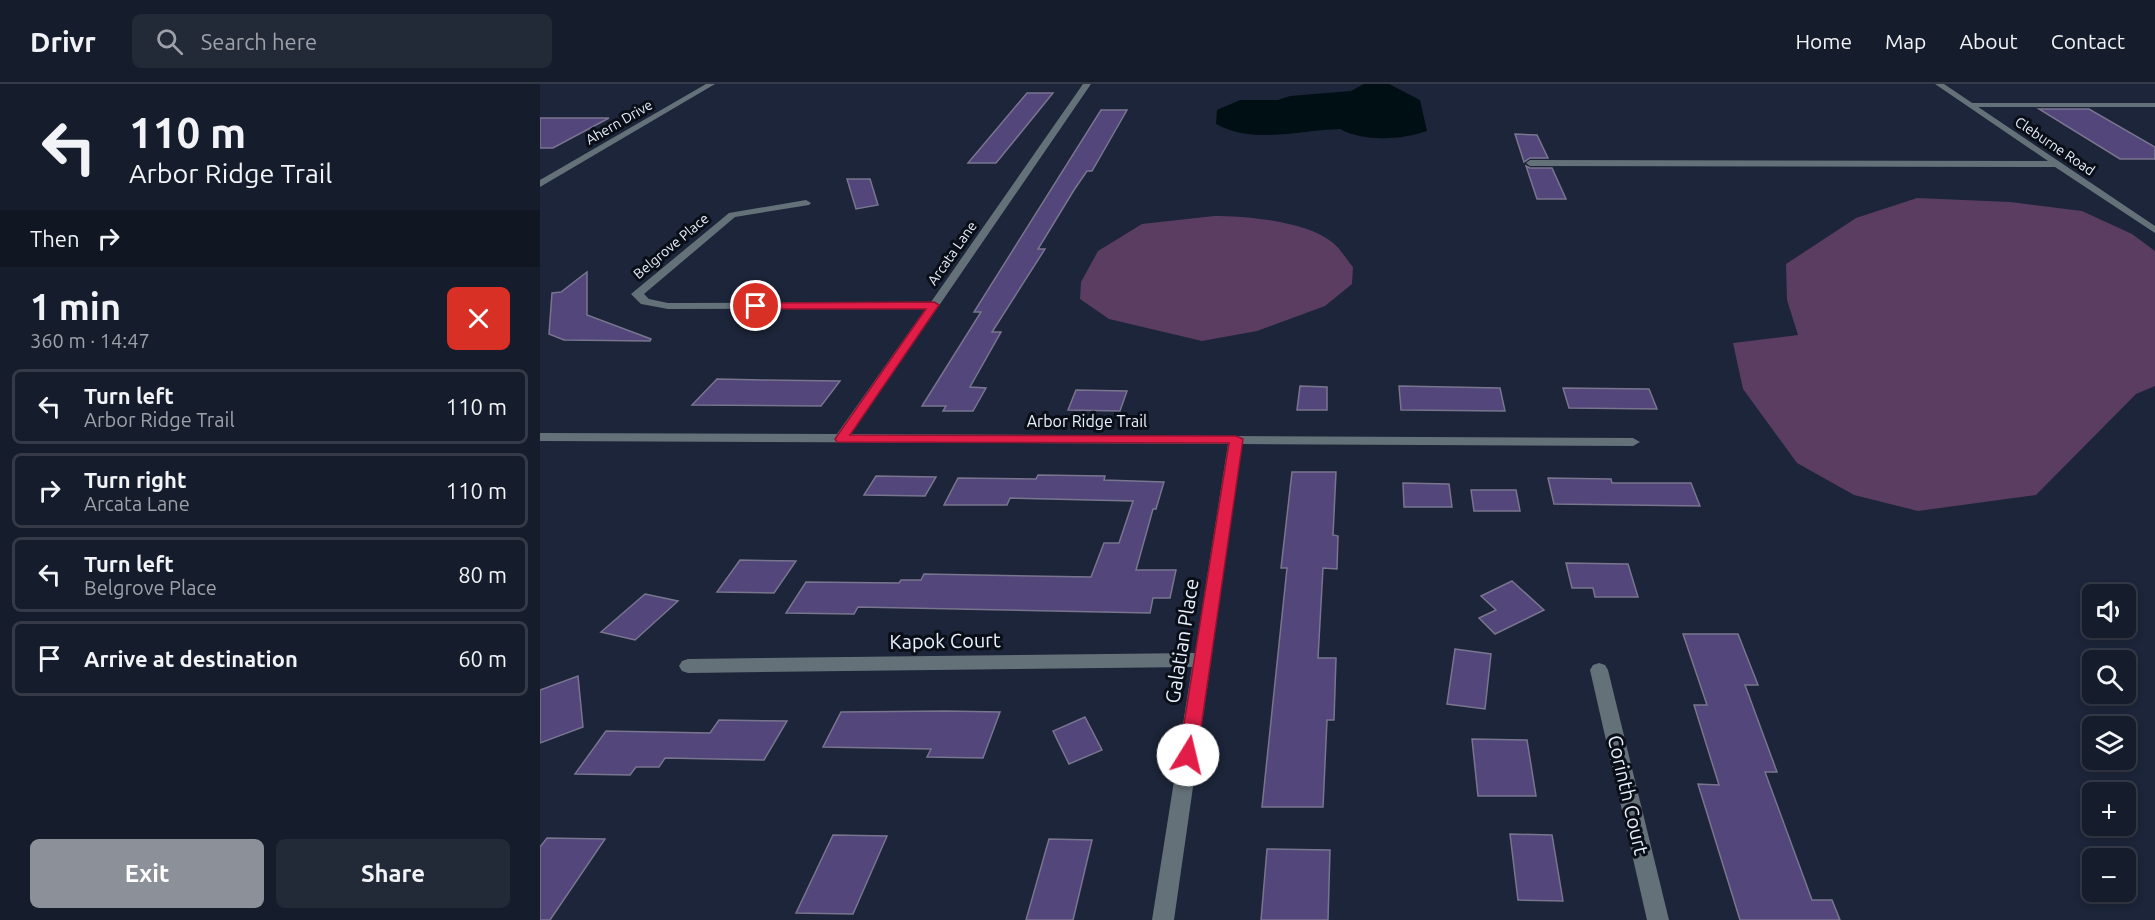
<!DOCTYPE html>
<html lang="en">
<head>
<meta charset="utf-8">
<style>
  body { margin:0; font-family:Ubuntu,sans-serif; background:#222937; color:#f1f3f6; height:100vh; display:flex; flex-direction:column; font-size:22px; white-space:nowrap }
  * { box-sizing:border-box; margin:0 }
  p { font-size:20px; color:#9da1a9 }
  .icon { flex:none; width:33px; height:33px; fill:none; stroke:currentColor; stroke-width:2; stroke-linecap:round; stroke-linejoin:round }
  .map { position:relative; flex:1; overflow:hidden }
  .drawer { display:flex; flex-direction:column; background:#151c2b; width:540px }
  .drawer>* { flex:none }
  .guide { background:#151c2b; color:#f1f3f6; overflow:hidden }
  .fabs { position:absolute; left:1542px; top:500px; display:grid; gap:12px }
  .fabs a { display:grid; place-items:center; width:54px; height:54px; border-radius:9px; background:#151c2b; box-shadow:0 3px 9px #0003,0 0 0 2px #343a47; font-size:30px }
  .pin { position:absolute; display:grid; place-items:center; width:51px; height:51px; color:#fff; margin:-26px; border:3px solid #fff; border-radius:50%; box-shadow:0 2px 6px #0007 }
  .me { position:absolute; width:66px; margin:-33px; rotate:9deg; stroke-linejoin:round; filter:drop-shadow(0 0 4px #0008) }
  .turn { display:flex; align-items:center; gap:21px; height:126px; padding:0 30px; font-size:27px }
  .turn .icon { width:78px; height:78px; stroke-width:2.5 }
  .turn b { display:block; font-size:42px; line-height:51px }
  .then { display:flex; align-items:center; height:57px; padding:0 30px; background:#0003; gap:12px; font-size:22px }
  .round { display:grid; place-items:center; flex:none; width:63px; height:63px; border-radius:9px; background:#222937 }
  .headline { display:flex; align-items:center; justify-content:space-between; height:102px; padding:0 30px }
  h1 { font-size:36px; font-weight:700; line-height:45px }
  .button { display:flex; gap:12px; margin-top:auto; padding:12px 30px }
  .button a { flex:1; height:69px; border-radius:9px; background:#8c9099; color:#fff; font-size:24px; font-weight:700; line-height:69px; text-align:center }
  .button a+a { background:#222937; color:#f1f3f6 }
  ul { padding:0; list-style:none }
  li { display:flex; align-items:center; gap:18px; height:75px; margin:0 12px 9px; padding:0 18px; border:3px solid #343a47; border-radius:9px }
  li div { flex:1 }
  li b { display:block; font-size:22px }
  li em { font-style:normal }
  header { display:flex; align-items:center; gap:36px; box-sizing:border-box; height:84px; padding:0 30px; background:#151c2b; border-bottom:2px solid #343a47 }
  header strong { font-size:28px }
  nav { display:flex; gap:33px; margin-inline-start:auto; font-size:21px }
  .search { width:420px; height:54px; background:#222937; display:flex; align-items:center; gap:15px; box-sizing:border-box; padding:0 21px; border-radius:9px; color:#9da1a9; font-size:22px }
  main { display:flex; flex:1; min-height:0 }
  .map>svg:first-child { display:block }
  .green { fill:#5a3d60 }
  .water { fill:#000f13 }
  .building { fill:#52467b; stroke:#79758f; stroke-width:1.5 }
  .lines { fill:none; stroke-linecap:round; stroke-linejoin:round }
  .service { fill:#657178; fill-rule:evenodd }
  .minor { fill:#657178; fill-rule:evenodd }
  .route { fill:#e11d48; stroke:#92132f; stroke-width:1.5 }
  .labels { text-anchor:middle; stroke-width:6; stroke-linejoin:round; paint-order:stroke }
  .far-street-label { font-size:14px; fill:#e9f0fe; stroke:#0a0e17 }
  .street-label { font-size:16px; fill:#e9f0fe; stroke:#0a0e17 }
  .near-street-label { font-size:20px; fill:#e9f0fe; stroke:#0a0e17 }
</style>
</head>
<body>
<header>
<strong>Drivr</strong>
<div class="search"><svg class="icon" aria-label="search" viewBox="0 0 24 24"><circle cx="10" cy="10" r="6"/><path d="M15 15l6 6"/></svg>Search here</div>
<nav><a>Home</a><a>Map</a><a>About</a><a>Contact</a></nav>
</header>
<main>
<section class="drawer">
<div class="guide">
<div class="turn"><svg class="icon" aria-label="left" viewBox="0 0 24 24"><path d="M17 20v-9H6M10 6l-5 5 5 5"/></svg><div><b>110 m</b>Arbor Ridge Trail</div></div>
<div class="then">Then<svg class="icon" aria-label="right" viewBox="0 0 24 24"><path d="M7 20v-9h11M14 6l5 5-5 5"/></svg></div>
</div>
<div class="headline"><div><h1>1 min</h1><p>360 m · 14:47</p></div><a class="round" style="background:#d93025;color:#fff"><svg class="icon" aria-label="close" viewBox="0 0 24 24"><path d="M6 6l12 12M18 6L6 18"/></svg></a></div>
<ul>
<li><svg class="icon" aria-label="left" viewBox="0 0 24 24"><path d="M17 20v-9H6M10 6l-5 5 5 5"/></svg><div><b>Turn left</b><p>Arbor Ridge Trail</p></div><em>110 m</em></li>
<li><svg class="icon" aria-label="right" viewBox="0 0 24 24"><path d="M7 20v-9h11M14 6l5 5-5 5"/></svg><div><b>Turn right</b><p>Arcata Lane</p></div><em>110 m</em></li>
<li><svg class="icon" aria-label="left" viewBox="0 0 24 24"><path d="M17 20v-9H6M10 6l-5 5 5 5"/></svg><div><b>Turn left</b><p>Belgrove Place</p></div><em>80 m</em></li>
<li><svg class="icon" aria-label="arrive" viewBox="0 0 24 24"><path d="M6 21V4h12l-3 4 3 4H6"/></svg><div><b>Arrive at destination</b></div><em>60 m</em></li>
</ul>
<div class="button"><a>Exit</a><a>Share</a></div>
</section>
<div class="map">
<svg width="1615" height="836" viewBox="0 0 1615 836">
  <rect width="100%" height="100%" fill="#1c2539"/>
  <g class="green">
    <polygon points="1377,114 1470,118 1542,127 1592,150 1615,167 1615,302 1596,310 1496,411 1378,427 1314,411 1257,379 1203,305 1193,259 1258,251 1247,216 1246,180 1316,134"/>
    <path d="M 674,132 C 707,132 765,137 792,158 C 800,164 806,175 813,183 L 812,200 L 785,222 L 717,247 L 662,257 L 569,235 L 540,215 L 541,198 L 558,167 L 602,140 Z"/>
  </g>
  <path class="water" d="M 824,0 L 849,0 L 880,16 L 887,47 C 862,56 823,58 800,45 C 758,46 714,61 676,40 L 677,26 L 700,16 L 738,16 L 750,12 L 811,7 Z"/>
  <g class="building">
    <polygon points="487,9 513,9 456,79 428,79"/>
    <polygon points="1499,25 1549,25 1615,63 1615,75 1580,75"/>
    <polygon points="561,26 587,26 552,87 547,87 534,106 498,165 505,165 452,248 461,248 430,303 446,304 433,327 403,327 406,322 382,322 441,228 434,228"/>
    <polygon points="0,34 69,34 13,64 0,64"/>
    <polygon points="975,50 997,51 1008,74 990,74 984,78"/>
    <polygon points="986,82 990,84 1012,84 1026,115 997,115"/>
    <polygon points="307,95 330,95 338,121 316,125"/>
    <polygon points="47,188 47,231 111,255 110,257 24,256 9,250 12,209 21,208"/>
    <polygon points="177,295 226,296 300,297 281,322 152,321"/>
    <polygon points="760,302 787,303 787,326 757,326"/>
    <polygon points="859,302 960,304 965,327 861,326"/>
    <polygon points="1023,304 1109,305 1117,325 1029,324"/>
    <polygon points="536,306 587,307 580,327 528,326"/>
    <polygon points="752,388 796,388 793,451 798,452 797,485 783,484 778,574 796,574 794,636 787,636 783,723 722,723 747,484 741,484"/>
    <polygon points="498,391 565,392 564,396 624,398 616,425 613,425 596,486 636,486 630,514 613,514 610,529 318,523 314,530 246,529 266,498 359,499 361,496 381,496 384,490 551,493 564,459 579,459 593,417 470,414 467,421 404,421 418,394 496,395"/>
    <polygon points="336,392 396,393 385,412 324,411"/>
    <polygon points="1008,394 1071,395 1072,399 1151,399 1160,422 1014,420"/>
    <polygon points="863,399 909,400 912,423 864,423"/>
    <polygon points="931,406 976,406 980,427 934,427"/>
    <polygon points="200,476 256,477 234,509 177,508"/>
    <polygon points="1026,479 1088,480 1098,513 1055,513 1053,504 1032,504"/>
    <polygon points="972,497 1004,526 955,550 939,534 956,526 941,512"/>
    <polygon points="105,510 138,517 95,556 61,548"/>
    <polygon points="1143,550 1198,550 1218,601 1205,601 1237,688 1225,688 1272,816 1292,816 1300,836 1200,836 1158,700 1179,701 1154,621 1167,621"/>
    <polygon points="915,565 951,570 945,625 907,620"/>
    <polygon points="38,592 43,643 0,659 0,606"/>
    <polygon points="406,627 460,628 443,674 387,673 391,665 283,663 301,628"/>
    <polygon points="545,633 562,666 529,680 513,647"/>
    <polygon points="179,636 247,637 224,676 125,674 119,683 96,683 90,691 35,690 66,647 170,649"/>
    <polygon points="932,655 987,656 996,712 938,712"/>
    <polygon points="970,750 1012,751 1023,817 978,816"/>
    <polygon points="293,751 347,752 313,830 256,829"/>
    <polygon points="7,754 65,755 10,836 0,836 0,763"/>
    <polygon points="509,755 552,756 533,836 486,836"/>
    <polygon points="727,765 790,766 788,836 721,836"/>
  </g>
  <g class="lines">
    <polygon class="service" points="1615,19 1615,23 1431,23 1428,21 1431,19"/>
    <g class="minor">
      <polygon points="166,0 175,0 0,103 0,96"/>
      <polygon points="543,0 551,0 311,350 1093,354 1100,358 1093,362 702,360 634,836 612,836 652,583 148,589 142,587 139,582 142,577 148,575 655,569 688,360 0,357 0,349 297,350 386,224 128,225 101,220 91,210 189,129 266,116 271,119 269,121 195,133 104,210 109,215 128,219 391,218"/>
      <polygon points="1395,0 1404,0 1615,142 1615,149 1515,83 990,82 986,79 990,76 1508,77"/>
      <polygon points="1059,579 1065,581 1068,586 1129,836 1107,836 1050,586 1053,581"/>
    </g>
  </g>
  <polygon class="route" points="394,218 399,221 310,351 696,352 703,355 657,671 654,676 648,678 641,676 639,671 689,359 297,358 295,355 386,225 216,225 211,222 216,219"/>
  <g class="labels">
    <g class="far-street-label">
      <text transform="translate(79 38) rotate(-30)" y="5">Ahern Drive</text>
      <text transform="translate(1515 62) rotate(34)" y="5">Cleburne Road</text>
      <text transform="translate(131 162) rotate(-40)" y="5">Belgrove Place</text>
      <text transform="translate(412 169) rotate(-55)" y="5">Arcata Lane</text>
    </g>
    <g class="street-label">
      <text x="547" y="343">Arbor Ridge Trail</text>
    </g>
    <g class="near-street-label">
      <text transform="translate(405 557) rotate(-1)" y="7">Kapok Court</text>
      <text transform="translate(642 557) rotate(-81)" y="7">Galatian Place</text>
      <text transform="translate(1088 711) rotate(77)" y="7">Corinth Court</text>
    </g>
  </g>
</svg>
<div class="fabs">
<a><svg class="icon" aria-label="sound" viewBox="0 0 24 24"><path d="M4 9h4l5-4v14l-5-4H4zM17 9q2 3 0 6"/></svg></a>
<a><svg class="icon" aria-label="search" viewBox="0 0 24 24"><circle cx="10" cy="10" r="6"/><path d="M15 15l6 6"/></svg></a>
<a><svg class="icon" aria-label="layers" viewBox="0 0 24 24"><path d="M12 4l9 5-9 5-9-5zM3 14l9 5 9-5"/></svg></a>
<a>+</a>
<a>−</a>
</div>
<div class="pin" style="left:216px;top:222px;background:#d93025"><svg class="icon" aria-label="arrive" viewBox="0 0 24 24"><path d="M6 21V4h12l-3 4 3 4H6"/></svg></div>
<svg class="me" style="left:648px;top:671px" viewBox="-20 -20 40 40"><circle r="19" fill="#fff"/><path d="M0-13L10 11 0 6-10 11z" fill="#e11d48"/></svg>
</div>
</main>
</body>
</html>
